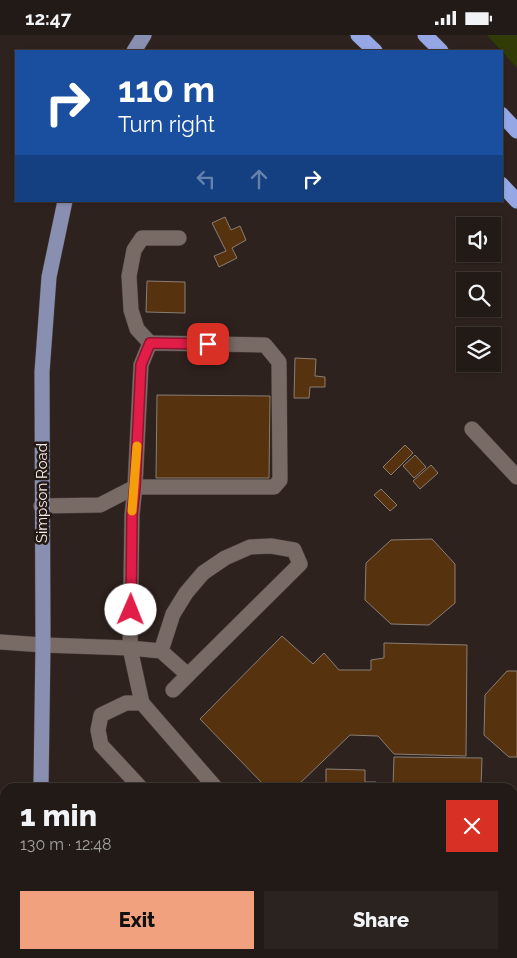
<!DOCTYPE html>
<html lang="en">
<head>
<meta charset="utf-8">
<style>
  body { margin:0; font-family:Raleway,sans-serif; background:#2a231f; color:#f1f3f6; height:100vh; display:flex; flex-direction:column; font-size:19px; white-space:nowrap }
  * { box-sizing:border-box; margin:0 }
  p { font-size:16px; color:#a2a1a1 }
  .icon { flex:none; width:28px; height:28px; fill:none; stroke:currentColor; stroke-width:2; stroke-linecap:round; stroke-linejoin:round }
  .map { position:relative; flex:1; overflow:hidden }
  .details { position:absolute; left:0px; top:748px; width:518px; height:176px; display:flex; flex-direction:column; background:#221a16; border-radius:15px 15px 0 0; box-shadow:0 1px 4px #0004,0 0 0 1px #3f3835 }
  .details>* { flex:none }
  .guide { position:absolute; left:15px; top:15px; width:488px; height:152px; border-radius:0px; box-shadow:0 1px 4px #0004,0 0 0 1px #3f3835; background:#1a4fa0; color:#fff; overflow:hidden }
  .buttons { position:absolute; left:456px; top:182px; display:grid; gap:10px }
  .buttons a { display:grid; place-items:center; width:45px; height:45px; border-radius:0px; background:#221a16; box-shadow:0 1px 4px #0004,0 0 0 1px #3f3835; font-size:25px }
  .pin { position:absolute; display:grid; place-items:center; width:42px; height:42px; color:#fff; margin:-21px; border-radius:10px; box-shadow:0 2px 8px #0006 }
  .me { position:absolute; width:55px; margin:-28px; rotate:1deg; stroke-linejoin:round; filter:drop-shadow(0 0 4px #0008) }
  .turn { display:flex; align-items:center; gap:18px; height:105px; padding:0 20px; font-size:22px }
  .turn .icon { width:65px; height:65px; stroke-width:2.5 }
  .turn b { display:block; font-size:35px; line-height:42px }
  .lanes { display:flex; align-items:center; height:48px; padding:0 20px; background:#0003; justify-content:center; gap:25px; direction:ltr }
  .lanes .off { opacity:.35 }
  .round { display:grid; place-items:center; flex:none; width:52px; height:52px; border-radius:0px; background:#2a231f }
  .headline { display:flex; align-items:center; justify-content:space-between; height:85px; padding:0 20px }
  h1 { font-size:30px; font-weight:800; line-height:38px }
  .cta { display:flex; gap:10px; margin-top:auto; padding:10px 20px }
  .cta a { flex:1; height:58px; border-radius:0px; background:#f1a17d; color:#111; font-size:20px; font-weight:800; line-height:58px; text-align:center }
  .cta a+a { background:#2a231f; color:#f1f3f6 }
  .status { display:flex; justify-content:space-between; align-items:center; height:35px; padding:0 25px; background:#221a16; direction:ltr }
  .status svg { height:14px; fill:currentColor }
  .map>svg:first-child { display:block }
  .green { fill:#303b06 }
  .building { fill:#56320e; stroke:#8a7e75 }
  .lines { fill:none; stroke-linecap:round; stroke-linejoin:round }
  .minor-casing { stroke:#473e3a; stroke-width:16 }
  .major-casing { stroke:#473e3a; stroke-width:16 }
  .highway-casing { stroke:#473e3a; stroke-width:16 }
  .minor { stroke:#786a65; stroke-width:15 }
  .major { stroke:#898fb1; stroke-width:15 }
  .highway { stroke:#95a7e4; stroke-width:15 }
  .route-casing { stroke:#92132f; stroke-width:12 }
  .route { stroke:#e11d48; stroke-width:9 }
  .slow { stroke:#f59e0b; stroke-width:9 }
  .labels { text-anchor:middle; stroke-width:5; stroke-linejoin:round; paint-order:stroke }
  .street-label { font-size:15px; fill:#f5edea; stroke:#241914 }
</style>
</head>
<body>
<div class="status"><b>12:47</b><svg viewBox="0 0 49 12"><path d="M0 12V9h3v3zM5 12V6h3v6zM10 12V3h3v9zM15 12V0h3v12zM26 1h20v11H26zM47 4h2v5h-2z"/></svg></div>
<div class="map">
<svg width="517" height="923" viewBox="0 0 517 923">
  <rect width="100%" height="100%" fill="#2e221e"/>
  <polygon class="green" points="487,0 517,0 517,33"/>
  <g class="building">
    <polygon points="225,182 231,195 240,191 246,205 232,213 237,223 219,232 214,221 226,216 212,188"/>
    <polygon points="147,246 185,247 185,278 146,277"/>
    <polygon points="295,323 316,324 315,341 325,342 325,352 310,352 309,363 294,363"/>
    <polygon points="157,360 270,361 269,443 156,443"/>
    <polygon points="405,410 413,418 391,440 383,432"/>
    <polygon points="415,420 426,432 414,443 403,431"/>
    <polygon points="431,430 438,438 420,454 413,446"/>
    <polygon points="381,454 397,470 390,476 374,460"/>
    <polygon points="432,504 455,529 455,568 429,590 391,589 365,565 366,528 391,505"/>
    <polygon points="282,601 313,629 324,618 339,635 371,635 371,625 384,623 384,608 467,610 466,721 394,719 378,701 350,700 296,752 266,752 200,684"/>
    <polygon points="507,636 517,636 517,722 509,722 484,700 485,660"/>
    <polygon points="394,722 482,723 481,752 393,752"/>
    <polygon points="326,734 365,735 365,747 376,747 376,752 326,752"/>
    <polygon points="517,886 517,923 505,923 503,919 512,919 512,895"/>
    <polygon points="235,919 365,919 363,923 237,923"/>
    <rect x="389" y="919" width="91" height="4"/>
  </g>
  <g class="lines">
    <g class="minor-casing">
      <g id="minor">
        <polyline points="150,308 137,294 131,275 129,241 134,215 142,203 179,203"/>
        <polyline points="472,394 517,442"/>
        <polyline points="0,607 43,610 130,613 132,480 135,452 141,330 150,308 265,310 279,327 280,445 274,452 135,452 100,470 41,471"/>
        <polyline points="161,616 188,640 300,529 294,515 271,511 250,512 225,523 203,538 186,558 173,579 161,616 130,613 142,668 215,752"/>
        <polyline points="173,655 188,640"/>
        <polyline points="140,752 101,710 98,695 101,680 126,668 142,668"/>
        <polyline points="125,923 125,919"/>
        <polyline points="175,923 175,919"/>
      </g>
    </g>
    <g class="major-casing">
      <g id="major">
        <polyline points="134,16 144,0"/>
        <polyline points="41,752 43,610 42,337 49,242 65,166"/>
        <polyline points="40,923 40,919"/>
      </g>
    </g>
    <g class="highway-casing">
      <g id="highway">
        <polyline points="358,0 375,16"/>
        <polyline points="425,0 441,16"/>
        <polyline points="501,79 517,96"/>
        <polyline points="501,149 517,166"/>
      </g>
    </g>
    <use href="#minor" class="minor"/>
    <use href="#major" class="major"/>
    <use href="#highway" class="highway"/>
  </g>
  <g class="lines">
    <g class="route-casing">
      <polyline id="route" points="131,575 132,480 135,452 141,330 150,308 208,309"/>
    </g>
    <use href="#route" class="route"/>
    <polyline class="slow" points="132,476 137,411"/>
  </g>
  <g class="labels">
    <g class="street-label">
      <text transform="translate(42 458) rotate(-90)" y="5">Simpson Road</text>
    </g>
  </g>
</svg>
<div class="buttons">
<a><svg class="icon" aria-label="sound" viewBox="0 0 24 24"><path d="M4 9h4l5-4v14l-5-4H4zM17 9q2 3 0 6"/></svg></a>
<a><svg class="icon" aria-label="search" viewBox="0 0 24 24"><circle cx="10" cy="10" r="6"/><path d="M15 15l6 6"/></svg></a>
<a><svg class="icon" aria-label="layers" viewBox="0 0 24 24"><path d="M12 4l9 5-9 5-9-5zM3 14l9 5 9-5"/></svg></a>
</div>
<div class="pin" style="left:208px;top:309px;background:#d93025"><svg class="icon" aria-label="arrive" viewBox="0 0 24 24"><path d="M6 21V4h12l-3 4 3 4H6"/></svg></div>
<svg class="me" style="left:131px;top:575px" viewBox="-20 -20 40 40"><circle r="19" fill="#fff"/><path d="M0-13L10 11 0 6-10 11z" fill="#e11d48"/></svg>
<div class="guide">
<div class="turn"><svg class="icon" aria-label="right" viewBox="0 0 24 24"><path d="M7 20v-9h11M14 6l5 5-5 5"/></svg><div><b>110 m</b>Turn right</div></div>
<div class="lanes"><svg class="icon off" aria-label="left" viewBox="0 0 24 24"><path d="M17 20v-9H6M10 6l-5 5 5 5"/></svg><svg class="icon off" aria-label="ahead" viewBox="0 0 24 24"><path d="M12 20V5M6 11l6-6 6 6"/></svg><svg class="icon" aria-label="right" viewBox="0 0 24 24"><path d="M7 20v-9h11M14 6l5 5-5 5"/></svg></div>
</div>
<section class="details">
<div class="headline"><div><h1>1 min</h1><p>130 m · 12:48</p></div><a class="round" style="background:#d93025;color:#fff"><svg class="icon" aria-label="close" viewBox="0 0 24 24"><path d="M6 6l12 12M18 6L6 18"/></svg></a></div>
<div class="cta"><a>Exit</a><a>Share</a></div>
</section>
</div>
</body>
</html>
